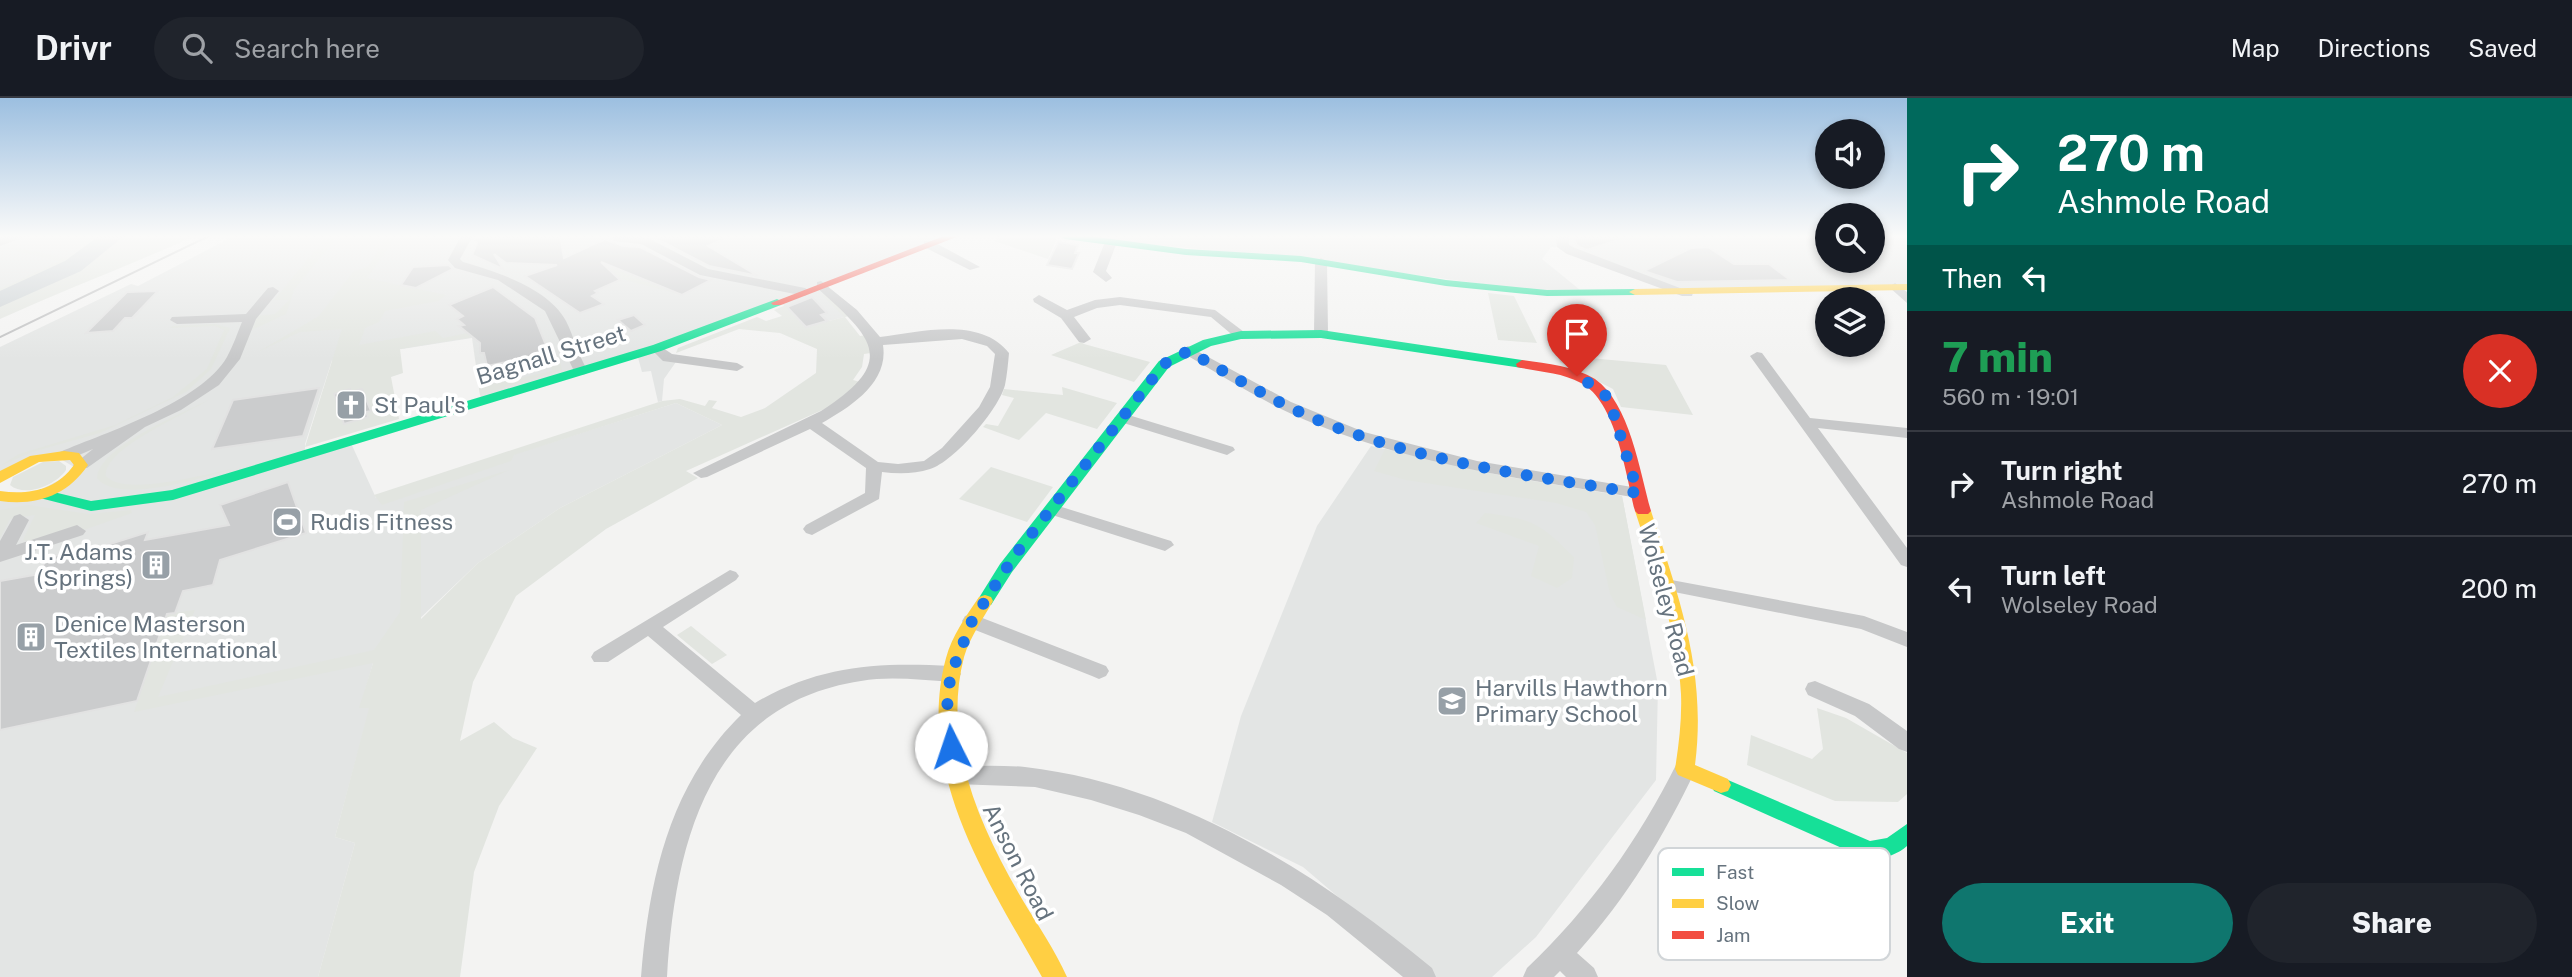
<!DOCTYPE html>
<html lang="en">
<head>
<meta charset="utf-8">
<style>
  body { margin:0; font-family:"Public Sans",sans-serif; background:#20242c; color:#f1f3f6; height:100vh; display:flex; flex-direction:column; font-size:26px; white-space:nowrap }
  * { box-sizing:border-box; margin:0 }
  p { font-size:23px; color:#9ea1a6 }
  .icon { flex:none; width:38px; height:38px; fill:none; stroke:currentColor; stroke-width:2; stroke-linecap:round; stroke-linejoin:round }
  .map { position:relative; flex:1; overflow:hidden }
  .sheet { display:flex; flex-direction:column; background:#171b24; width:665px }
  .sheet>* { flex:none }
  .banner { background:#00695c; color:#fff; overflow:hidden }
  .tools { position:absolute; left:1815px; top:21px; display:grid; gap:14px }
  .tools a { display:grid; place-items:center; width:70px; height:70px; border-radius:50%; background:#171b24; box-shadow:0 4px 10px #0003; font-size:35px }
  .pin { position:absolute; display:grid; place-items:center; width:60px; height:60px; color:#fff; margin:-72px -30px; border-radius:50% 50% 50% 0; rotate:-45deg; box-shadow:0 0 7px #0007 }
  .pin .icon { rotate:45deg }
  .me { position:absolute; width:77px; margin:-38px; rotate:356deg; stroke-linejoin:round; filter:drop-shadow(0 0 5px #0008) }
  .turn { display:flex; align-items:center; gap:24px; height:147px; padding:0 35px; font-size:32px }
  .turn .icon { width:91px; height:91px; stroke-width:2.5 }
  .turn b { display:block; font-size:49px; line-height:60px }
  .then { display:flex; align-items:center; height:66px; padding:0 35px; background:#0003; gap:14px; font-size:26px }
  .round { display:grid; place-items:center; flex:none; width:74px; height:74px; border-radius:37px; background:#20242c }
  .head { display:flex; align-items:center; justify-content:space-between; height:119px; padding:0 35px }
  h1 { font-size:42px; font-weight:800; line-height:52px; color:#1e9e55 }
  .cta { display:flex; gap:14px; margin-top:auto; padding:14px 35px }
  .cta a { flex:1; height:80px; border-radius:42px; background:#0f766e; color:#fff; font-size:28px; font-weight:800; line-height:80px; text-align:center }
  .cta a+a { background:#20242c; color:#f1f3f6 }
  ul { padding:0; list-style:none }
  li { display:flex; align-items:center; gap:21px; height:105px; padding:0 35px; border-top:2px solid #363941 }
  li div { flex:1 }
  li b { display:block; font-size:26px }
  li em { font-style:normal }
  header { display:flex; align-items:center; gap:42px; box-sizing:border-box; height:98px; padding:0 35px; background:#171b24; border-bottom:2px solid #363941 }
  header strong { font-size:33px }
  nav { display:flex; gap:38px; margin-inline-start:auto; font-size:24px }
  .search { width:490px; height:63px; background:#20242c; display:flex; align-items:center; gap:18px; box-sizing:border-box; padding:0 24px; border-radius:38px; color:#9ea1a6; font-size:26px }
  main { display:flex; flex:1; min-height:0 }
  .map>svg:first-child { display:block }
  .built { fill:#e3e5e4 }
  .green { fill:#e2e5e0 }
  .lines { fill:none; stroke-linecap:round; stroke-linejoin:round }
  .river { fill:#cad0d3; fill-rule:evenodd }
  .building { fill:#cbcccd; stroke:#e2e2e2; stroke-width:2 }
  .street { fill:#c7c8c9; fill-rule:evenodd }
  .fast { fill:#16e098; fill-rule:evenodd }
  .slow { fill:#ffcf43; fill-rule:evenodd }
  .jam { fill:#f24e42; fill-rule:evenodd }
  .tram { stroke:#bdbebf; stroke-width:2 }
  .route { stroke:#1a73e8; stroke-width:12; stroke-dasharray:0 21.6 }
  .labels { text-anchor:middle; stroke-width:7; stroke-linejoin:round; paint-order:stroke }
  .street-label { font-size:23px; fill:#66737e; stroke:#fff }
  .poi-label { font-size:23px; fill:#66737e; stroke:#fff; text-anchor:start }
  .key { fill:#fff; stroke:#d1d5d8; stroke-width:2 }
  .key-label { font-size:19px; fill:#66737e }
</style>
</head>
<body>
<header>
<strong>Drivr</strong>
<div class="search"><svg class="icon" aria-label="search" viewBox="0 0 24 24"><circle cx="10" cy="10" r="6"/><path d="M15 15l6 6"/></svg>Search here</div>
<nav><a>Map</a><a>Directions</a><a>Saved</a></nav>
</header>
<main>
<div class="map">
<svg width="1907" height="879" viewBox="0 0 1907 879">
  <rect width="100%" height="100%" fill="#f3f3f2"/>
  <g class="built">
    <polygon points="0,138 113,138 0,202"/>
    <polygon points="234,138 954,138 822,187 852,217 806,229 779,203 658,249 678,261 664,281 662,303 658,304 651,273 642,274 637,256 481,303 472,240 332,262 305,346 305,356 350,343 376,400 676,305 722,327 560,410 478,465 373,565 360,610 370,609 335,739 355,745 318,879 0,879 0,398 24,400 79,372 54,357 0,380 0,249 131,186 138,188"/>
    <polygon points="1065,138 1827,138 1827,163 1872,163 1873,138 1907,138 1907,189 1687,195 1563,149 1551,149 1542,161 1585,196 1547,195 1301,161"/>
    <polygon points="1371,348 1502,378 1622,398 1658,587 1656,682 1536,839 1492,879 1432,879 1303,769 1212,724 1241,618 1317,428"/>
  </g>
  <g class="green">
    <path d="M 103,138 L 195,138 C 130,167 64,192 0,221 L 0,191 L 60,163 L 16,153 L 10,150 L 11,146 L 15,145 L 14,149 L 67,160 Z"/>
    <polygon points="327,138 338,138 294,192 286,216 252,232 257,218 275,216 289,202 274,202"/>
    <polygon points="386,138 396,138 367,180 446,197 438,203 385,213 379,224 365,230 359,247 435,233 443,240 467,235 473,239 400,251 403,275 391,279 399,321 305,349 342,231 300,234 258,254 319,218 354,173 368,169"/>
    <polygon points="560,138 563,138 571,162 607,172 613,169 682,197 606,177 569,162"/>
    <polygon points="994,138 1057,141 1048,161 994,143 998,140"/>
    <polygon points="1488,195 1514,198 1537,245 1498,242"/>
    <polygon points="825,196 848,218 845,219 860,238 866,237 871,255 864,256 862,269 853,282 860,284 829,309 686,373 698,380 606,431 516,498 473,584 460,643 494,624 513,640 537,650 499,708 474,774 460,879 318,879 355,745 335,739 369,610 359,610 373,565 134,614 167,516 195,512 158,599 374,552 400,514 404,404 509,372 421,412 421,521 478,465 560,410 722,327 676,305 514,357 511,363 382,407 374,397 662,303 680,301 705,308 709,302 717,303 712,310 741,319 765,310 816,275 817,251 780,235 739,231 676,255 678,250 757,219 766,223 782,218 774,212 786,207 806,229 844,219 822,197"/>
    <polygon points="215,226 230,230 211,271 186,294 100,335 32,354 0,368 19,356 115,327 173,299 207,271 224,232 215,228 170,230 172,228"/>
    <polygon points="1081,244 1084,246 1150,264 1134,284 1051,257"/>
    <polygon points="1557,257 1666,267 1693,317 1621,309 1613,291 1560,264"/>
    <polygon points="560,264 562,272 480,297 479,289 552,273 551,266"/>
    <polygon points="1062,289 1117,305 1097,331 1046,315 1019,342 983,329 986,326 998,328 1014,300 1002,297 1004,291 1063,297"/>
    <path d="M 210,301 C 187,316 103,350 106,378 C 123,399 206,376 231,371 C 203,380 118,407 97,380 C 100,347 183,316 210,301 Z"/>
    <polygon points="1385,351 1502,378 1622,398 1646,522 1617,509 1610,496 1595,427 1586,414 1556,405 1406,382 1374,373"/>
    <path d="M 59,363 L 66,368 L 66,372 C 56,387 25,400 10,387 L 13,379 L 43,364 Z"/>
    <polygon points="991,369 1053,389 1027,424 959,401"/>
    <polygon points="28,407 89,416 131,412 132,415 81,433 80,427 30,444 23,442 35,417 10,421 0,440 0,412"/>
    <path d="M 1485,415 C 1533,421 1540,425 1574,459 L 1572,480 L 1557,490 L 1531,478 L 1539,448 L 1476,425 Z"/>
    <polygon points="691,528 727,557 712,566 677,537"/>
    <polygon points="1817,610 1846,620 1907,655 1907,696 1898,704 1835,703 1747,667 1751,637 1812,661 1823,651"/>
  </g>
  <g class="lines">
    <polygon class="river" points="99,138 124,138 81,173 0,209 0,193 65,163"/>
  </g>
  <g class="building">
    <polygon points="481,138 560,138 564,160 605,141 623,148 640,149 699,179 711,182 682,197 601,164 620,182 595,193 598,195 592,198 604,206 580,215 525,178 557,167 506,165 494,156 503,171 472,157 477,145 473,142"/>
    <polygon points="662,138 731,138 708,148 758,178 709,168 655,140"/>
    <polygon points="1573,138 1621,138 1621,141 1587,152 1577,148"/>
    <polygon points="1058,144 1078,147 1075,155 1079,155 1072,171 1047,167"/>
    <polygon points="1708,149 1734,166 1769,166 1790,182 1677,184 1644,173 1691,150"/>
    <polygon points="449,167 453,171 416,190 401,187 413,169"/>
    <polygon points="493,189 535,220 549,255 487,268 484,255 480,255 480,245 459,228 464,227 457,221 463,218 449,207"/>
    <polygon points="158,193 132,220 125,220 113,233 86,235 127,194"/>
    <polygon points="812,199 827,215 821,217 827,223 806,229 787,209"/>
    <polygon points="634,217 645,227 631,233 618,222"/>
    <polygon points="319,290 303,338 212,351 233,302"/>
    <polygon points="350,291 351,294 362,291 371,313 366,314 368,319 344,326 334,296"/>
    <polygon points="288,384 306,435 220,462 213,487 183,493 175,515 167,516 137,603 0,632 0,483 39,476 47,459 94,451 148,434 145,442 229,427 220,407"/>
  </g>
  <g class="lines">
    <g class="street">
      <polygon points="8,138 27,138 0,148 0,140"/>
      <path d="M 461,138 L 473,138 L 460,161 L 463,164 C 497,174 548,190 566,223 C 574,239 578,257 588,273 L 586,276 L 581,277 L 574,273 L 545,213 L 498,182 L 455,170 L 448,162 Z"/>
      <polygon points="613,138 648,140 708,171 805,190 811,194 805,198 700,177 641,146 614,143"/>
      <polygon points="1556,138 1568,138 1569,147 1575,150 1693,195 1692,198 1682,198 1567,156 1557,149"/>
      <polygon points="1111,140 1117,144 1106,173 1112,180 1106,184 1093,174 1105,144"/>
      <polygon points="924,143 932,143 980,169 970,172 924,149"/>
      <polygon points="1321,160 1327,164 1328,236 1321,240 1314,236 1315,164"/>
      <path d="M 821,183 L 857,212 L 880,239 C 920,234 980,218 1009,255 C 1008,266 1007,277 1005,287 C 999,311 954,364 930,371 C 915,376 898,376 882,374 L 879,401 L 812,437 L 806,435 L 803,431 L 806,427 L 865,395 L 866,370 L 810,331 L 707,379 L 701,380 L 693,375 L 821,313 C 899,263 873,240 817,190 L 817,184 ZM 962,241 L 987,248 L 995,256 L 990,289 L 979,309 L 942,350 L 924,363 L 898,366 L 878,364 L 822,325 C 850,309 889,285 883,247 Z"/>
      <polygon points="1895,185 1907,194 1907,205 1889,189"/>
      <path d="M 273,189 L 279,193 L 256,221 L 240,261 L 219,287 L 181,312 L 145,329 L 87,370 L 75,370 L 73,367 L 93,351 L 72,360 L 60,360 L 58,357 L 60,354 C 107,334 201,304 227,259 C 233,248 237,236 242,224 L 177,226 L 170,222 L 172,219 L 246,216 L 268,190 Z"/>
      <polygon points="1039,197 1067,212 1095,202 1120,199 1215,212 1248,237 1246,240 1236,240 1211,219 1120,207 1097,210 1074,219 1091,241 1084,245 1079,244 1061,220 1034,204 1033,201"/>
      <polygon points="657,246 672,256 737,265 744,269 737,273 663,263 650,250"/>
      <path d="M 1188,248 L 1291,304 L 1364,334 L 1477,363 L 1638,390 L 1646,395 L 1638,400 C 1529,382 1418,368 1315,326 C 1269,308 1226,280 1183,255 L 1181,252 Z"/>
      <polygon points="1757,254 1762,255 1810,320 1907,330 1907,340 1818,330 1907,450 1907,469 1901,467 1750,258"/>
      <polygon points="1122,315 1233,349 1235,352 1227,357 1117,323 1114,320"/>
      <polygon points="1052,406 1171,443 1174,447 1165,453 1046,415 1044,411"/>
      <polygon points="20,416 29,422 16,447 77,427 86,433 83,437 0,464 0,443 14,418"/>
      <path d="M 730,472 L 736,474 L 739,478 L 736,482 L 663,529 L 755,605 C 819,567 879,564 951,568 L 958,571 L 961,576 L 958,581 L 951,584 C 921,582 890,578 861,583 C 707,606 675,747 667,879 L 641,879 C 649,782 669,687 741,617 L 648,538 L 608,564 L 594,564 L 591,559 L 594,554 Z"/>
      <polygon points="1666,481 1864,518 1907,534 1907,549 1861,531 1659,491 1657,487"/>
      <polygon points="972,516 1106,568 1109,573 1106,578 1099,581 1092,578 965,528 962,523 965,518"/>
      <polygon points="1815,583 1869,606 1907,633 1907,654 1899,651 1855,618 1808,597 1805,591 1808,585"/>
      <path d="M 1685,662 L 1693,665 L 1696,671 C 1664,738 1627,800 1577,855 L 1594,870 L 1598,879 L 1566,879 L 1560,873 L 1554,879 L 1523,879 L 1527,870 C 1590,810 1638,743 1677,665 Z"/>
      <path d="M 955,668 C 978,668 1002,667 1025,669 C 1179,687 1315,774 1432,870 L 1436,879 L 1403,879 L 1327,817 L 1281,787 L 1186,735 L 1139,717 L 1091,702 L 1035,689 L 955,686 L 947,683 L 944,677 L 947,671 Z"/>
    </g>
    <g class="fast">
      <polygon points="1060,138 1089,138 1186,151 1301,158 1446,182 1547,192 1635,191 1641,194 1635,197 1547,198 1446,188 1301,164 1186,157 1065,141"/>
      <polygon points="777,201 781,203 781,207 661,253 173,402 91,413 36,399 33,396 41,391 91,403 172,392 653,247"/>
      <polygon points="1321,232 1522,262 1528,266 1522,270 1321,240 1241,241 1211,248 1169,269 1012,474 991,507 979,507 977,503 1000,466 1159,263 1203,242 1241,233"/>
      <path d="M 1721,679 L 1870,743 L 1887,740 L 1907,726 L 1907,748 C 1896,758 1876,764 1862,759 L 1714,693 L 1711,687 L 1714,681 Z"/>
    </g>
    <g class="slow">
      <polygon points="1907,186 1907,192 1635,197 1629,194 1635,191"/>
      <path d="M 64,353 L 79,355 L 88,367 C 67,398 36,408 0,403 L 0,393 C 29,397 56,392 74,367 L 70,362 L 39,364 L 0,385 L 0,373 L 30,358 Z"/>
      <path d="M 1643,408 L 1651,413 C 1679,500 1707,573 1695,667 L 1728,681 L 1731,687 L 1728,693 L 1721,695 L 1678,677 L 1675,671 C 1679,646 1682,621 1681,596 C 1678,534 1654,472 1635,413 Z"/>
      <path d="M 985,497 L 991,499 L 993,503 C 983,521 970,539 964,559 C 942,645 979,727 1022,801 C 1037,826 1055,852 1067,879 L 1042,879 C 988,783 915,675 946,560 C 952,538 966,518 979,499 Z"/>
    </g>
    <g class="jam">
      <polygon points="944,138 959,138 781,207 773,207 771,205"/>
      <path d="M 1522,262 C 1545,265 1574,268 1595,281 C 1630,305 1640,375 1651,413 L 1648,416 L 1638,416 L 1635,413 C 1626,377 1616,303 1581,285 C 1561,274 1539,274 1517,269 L 1516,266 Z"/>
    </g>
    <polyline class="tram" points="0,239 209,138"/>
  </g>
  <linearGradient id="sky" x2="0" y2="1"><stop stop-color="#9cbfe0"/><stop offset="0.53" stop-color="#fafaf9"/><stop offset="1" stop-color="#fafaf9" stop-opacity="0"/></linearGradient>
  <rect width="1907" height="261" fill="url(#sky)"/>
  <g class="lines">
    <path class="route" d="M 951,649 L 947,601 L 951,576 L 972,523 L 1015,457 L 1164,266 L 1188,253 C 1231,277 1274,304 1320,323 C 1421,364 1531,378 1638,395 L 1610,304 L 1603,294 L 1577,278"/>
  </g>
  <defs>
    <g id="church-square" transform="scale(1.575)"><rect x="-9" y="-9" width="18" height="18" rx="4" fill="#97a0a7" stroke="#fff"/><path d="M-1.2-6h2.4v3.5h3.3v2.4h-3.3V6h-2.4V-.1h-3.3v-2.4h3.3Z" fill="#fff"/></g>
    <g id="stadium-square" transform="scale(1.575)"><rect x="-9" y="-9" width="18" height="18" rx="4" fill="#97a0a7" stroke="#fff"/><path d="M0-5a6.5 5 0 1 0 0 10a6.5 5 0 1 0 0-10ZM-3.5-1.8h7v3.6h-7Z" fill="#fff"/></g>
    <g id="building-square" transform="scale(1.575)"><rect x="-9" y="-9" width="18" height="18" rx="4" fill="#97a0a7" stroke="#fff"/><path d="M-4-6H4V6H1V3H-1V6H-4ZM-2.5-4.3h1.7v1.8h-1.7ZM.8-4.3h1.7v1.8H.8ZM-2.5-1h1.7V.8h-1.7ZM.8-1h1.7V.8H.8Z" fill="#fff"/></g>
    <g id="school-square" transform="scale(1.575)"><rect x="-9" y="-9" width="18" height="18" rx="4" fill="#97a0a7" stroke="#fff"/><path d="M0-5L7-2L0 1L-7-2ZM-4 1L0 2.5L4 1V4Q0 6-4 4Z" fill="#fff"/></g>
  </defs>
  <g fill-rule="evenodd">
    <use href="#church-square" x="351" y="307"/>
    <use href="#stadium-square" x="287" y="424"/>
    <use href="#building-square" x="156" y="467"/>
    <use href="#building-square" x="31" y="539"/>
    <use href="#school-square" x="1452" y="603"/>
  </g>
  <g class="labels">
    <g class="street-label">
      <text transform="translate(551 257) rotate(-17)" y="8">Bagnall Street</text>
      <text transform="translate(1666 502) rotate(75)" y="8">Wolseley Road</text>
      <text transform="translate(1018 764) rotate(63)" y="8">Anson Road</text>
    </g>
    <g class="poi-label">
      <text x="374" y="315">St Paul's</text>
      <text x="310" y="432">Rudis Fitness</text>
      <text x="133" y="462" text-anchor="end">J.T. Adams<tspan x="133" dy="26">(Springs)</tspan></text>
      <text x="54" y="534">Denice Masterson<tspan x="54" dy="26">Textiles International</tspan></text>
      <text x="1475" y="598">Harvills Hawthorn<tspan x="1475" dy="26">Primary School</tspan></text>
    </g>
  </g>
  <rect x="1658" y="750" width="232" height="112" rx="10" class="key"/>
  <rect x="1672" y="770" width="32" height="8" fill="#16e098"/>
  <rect x="1672" y="801" width="32" height="9" fill="#ffcf43"/>
  <rect x="1672" y="833" width="32" height="8" fill="#f24e42"/>
  <g class="key-label">
    <text x="1716" y="781">Fast</text>
    <text x="1716" y="812">Slow</text>
    <text x="1716" y="844">Jam</text>
  </g>
</svg>
<div class="tools">
<a><svg class="icon" aria-label="sound" viewBox="0 0 24 24"><path d="M4 9h4l5-4v14l-5-4H4zM17 9q2 3 0 6"/></svg></a>
<a><svg class="icon" aria-label="search" viewBox="0 0 24 24"><circle cx="10" cy="10" r="6"/><path d="M15 15l6 6"/></svg></a>
<a><svg class="icon" aria-label="layers" viewBox="0 0 24 24"><path d="M12 4l9 5-9 5-9-5zM3 14l9 5 9-5"/></svg></a>
</div>
<div class="pin" style="left:1577px;top:278px;background:#d93025"><svg class="icon" aria-label="arrive" viewBox="0 0 24 24"><path d="M6 21V4h12l-3 4 3 4H6"/></svg></div>
<svg class="me" style="left:951px;top:649px" viewBox="-20 -20 40 40"><circle r="19" fill="#fff"/><path d="M0-13L10 11 0 6-10 11z" fill="#1a73e8"/></svg>
</div>
<section class="sheet">
<div class="banner">
<div class="turn"><svg class="icon" aria-label="right" viewBox="0 0 24 24"><path d="M7 20v-9h11M14 6l5 5-5 5"/></svg><div><b>270 m</b>Ashmole Road</div></div>
<div class="then">Then<svg class="icon" aria-label="left" viewBox="0 0 24 24"><path d="M17 20v-9H6M10 6l-5 5 5 5"/></svg></div>
</div>
<div class="head"><div><h1>7 min</h1><p>560 m · 19:01</p></div><a class="round" style="background:#d93025;color:#fff"><svg class="icon" aria-label="close" viewBox="0 0 24 24"><path d="M6 6l12 12M18 6L6 18"/></svg></a></div>
<ul>
<li><svg class="icon" aria-label="right" viewBox="0 0 24 24"><path d="M7 20v-9h11M14 6l5 5-5 5"/></svg><div><b>Turn right</b><p>Ashmole Road</p></div><em>270 m</em></li>
<li><svg class="icon" aria-label="left" viewBox="0 0 24 24"><path d="M17 20v-9H6M10 6l-5 5 5 5"/></svg><div><b>Turn left</b><p>Wolseley Road</p></div><em>200 m</em></li>
</ul>
<div class="cta"><a>Exit</a><a>Share</a></div>
</section>
</main>
</body>
</html>
